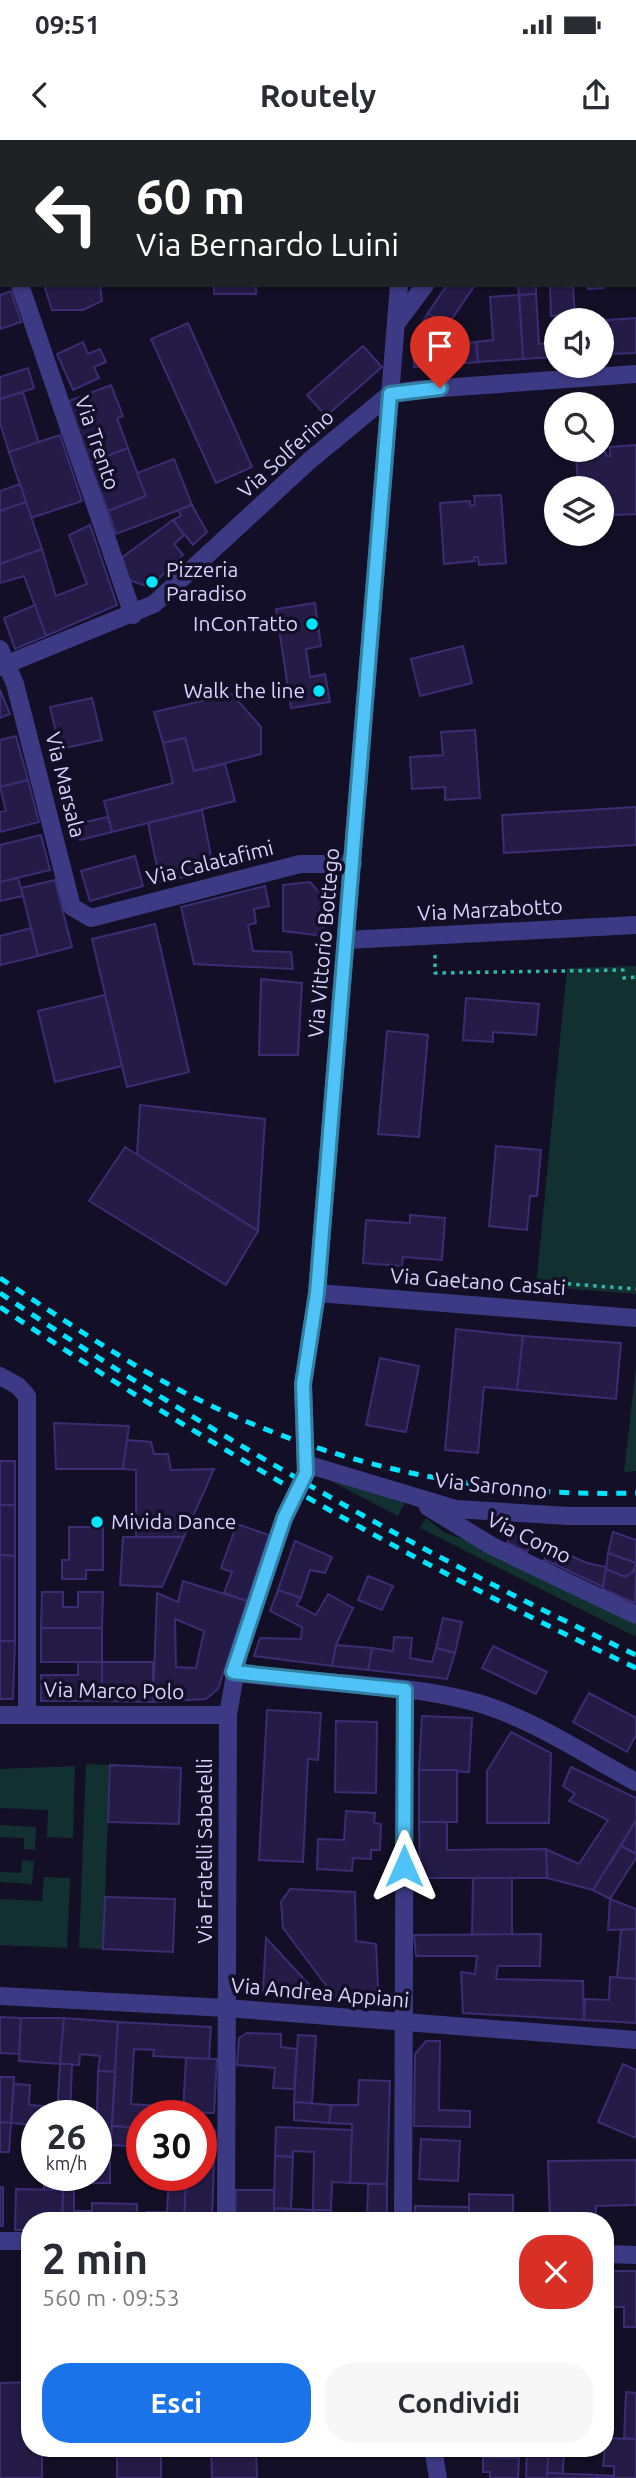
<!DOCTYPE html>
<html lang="it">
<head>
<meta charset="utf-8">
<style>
  body { margin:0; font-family:Ubuntu,sans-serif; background:#f7f7f7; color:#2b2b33; height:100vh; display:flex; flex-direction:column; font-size:26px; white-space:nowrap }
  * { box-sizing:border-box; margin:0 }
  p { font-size:23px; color:#7c7c81 }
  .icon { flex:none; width:38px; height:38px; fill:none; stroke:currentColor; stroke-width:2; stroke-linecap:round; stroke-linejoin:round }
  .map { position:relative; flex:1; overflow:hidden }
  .side { position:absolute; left:21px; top:2072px; width:593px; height:245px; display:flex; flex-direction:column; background:#fff; border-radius:28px; box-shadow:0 2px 5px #0004 }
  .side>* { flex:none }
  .top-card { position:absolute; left:0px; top:0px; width:637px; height:147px; box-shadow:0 2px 5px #0004; background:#202124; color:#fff; overflow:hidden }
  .tools { position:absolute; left:544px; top:168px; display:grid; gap:14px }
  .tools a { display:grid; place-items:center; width:70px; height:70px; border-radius:50%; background:#fff; box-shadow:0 2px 5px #0004; font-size:35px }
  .speed { position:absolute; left:21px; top:1960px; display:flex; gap:14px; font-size:35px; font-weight:700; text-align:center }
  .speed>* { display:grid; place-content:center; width:91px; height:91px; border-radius:50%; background:#fff; box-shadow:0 2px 5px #0004; line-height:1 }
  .speed small { font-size:18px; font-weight:400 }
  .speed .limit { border:10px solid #d22; background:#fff; color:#111 }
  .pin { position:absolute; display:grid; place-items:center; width:60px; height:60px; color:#fff; margin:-72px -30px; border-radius:50% 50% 50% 0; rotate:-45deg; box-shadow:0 0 7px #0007 }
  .pin .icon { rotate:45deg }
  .me { position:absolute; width:77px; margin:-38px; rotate:0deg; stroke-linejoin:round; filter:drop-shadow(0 0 5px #0008) }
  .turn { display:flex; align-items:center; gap:24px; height:147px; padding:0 21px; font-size:32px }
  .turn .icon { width:91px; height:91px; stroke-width:2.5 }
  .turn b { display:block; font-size:49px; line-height:60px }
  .round { display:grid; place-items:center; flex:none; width:74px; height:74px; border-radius:28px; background:#f7f7f7 }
  .head { display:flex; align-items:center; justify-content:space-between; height:119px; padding:0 21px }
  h1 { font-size:42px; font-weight:700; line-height:52px }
  .cta { display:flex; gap:14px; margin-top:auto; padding:14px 21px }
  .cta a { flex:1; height:80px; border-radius:28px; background:#1a73e8; color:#fff; font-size:28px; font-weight:700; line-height:80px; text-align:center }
  .cta a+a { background:#f7f7f7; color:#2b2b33 }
  .status { display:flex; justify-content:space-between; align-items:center; height:49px; padding:0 35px; background:#fff; direction:ltr }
  .status svg { height:19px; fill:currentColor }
  header { display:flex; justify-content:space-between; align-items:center; height:91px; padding:0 21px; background:#fff; font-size:32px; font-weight:700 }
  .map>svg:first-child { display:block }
  .green { fill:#12302f }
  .building { fill:#241b47; stroke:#3b2d73; stroke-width:2; fill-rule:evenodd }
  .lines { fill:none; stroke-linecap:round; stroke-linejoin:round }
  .path { stroke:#2fb8b0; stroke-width:3.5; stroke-dasharray:3.5 5; stroke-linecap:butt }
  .street { stroke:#3d3a85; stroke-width:18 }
  .rail { stroke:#00e5ff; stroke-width:5; stroke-dasharray:10 9; stroke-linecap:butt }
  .route-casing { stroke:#337fa1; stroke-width:18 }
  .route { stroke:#4fc3f7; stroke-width:12 }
  .poi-dot { fill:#00e5ff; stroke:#130f26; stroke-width:2.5 }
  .labels { text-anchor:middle; stroke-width:7; stroke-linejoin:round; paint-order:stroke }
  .street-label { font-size:21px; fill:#d9d4ff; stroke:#130f26 }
  .poi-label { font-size:21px; fill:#d9d4ff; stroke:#130f26; text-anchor:start }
</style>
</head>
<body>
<div class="status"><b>09:51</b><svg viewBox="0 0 49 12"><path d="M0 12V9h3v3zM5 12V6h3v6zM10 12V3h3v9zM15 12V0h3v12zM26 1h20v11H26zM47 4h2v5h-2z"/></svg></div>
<header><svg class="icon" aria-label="back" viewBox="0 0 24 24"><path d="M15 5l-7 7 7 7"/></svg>Routely<svg class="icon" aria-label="share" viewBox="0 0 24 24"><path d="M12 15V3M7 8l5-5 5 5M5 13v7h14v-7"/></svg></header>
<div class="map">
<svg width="636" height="2338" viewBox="0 0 636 2338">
  <rect width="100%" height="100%" fill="#130f26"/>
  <g class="green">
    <polygon points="636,826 636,1154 536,1146 567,828"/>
    <polygon points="636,1226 636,1331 624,1332"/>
    <polygon points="329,1340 403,1362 405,1367 403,1366 398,1376"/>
    <polygon points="426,1378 445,1393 466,1400 636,1484 636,1497 420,1388"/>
    <polygon points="86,1624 110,1625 103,1809 79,1808"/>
    <polygon points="75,1626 73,1698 47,1697 48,1670 0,1668 0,1629"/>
    <polygon points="0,1685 36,1687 35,1710 24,1709 24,1698 0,1697"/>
    <polygon points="22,1720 34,1721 32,1744 0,1742 0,1732 21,1733"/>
    <polygon points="44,1737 70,1738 67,1808 0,1805 0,1759 42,1761"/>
  </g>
  <g class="building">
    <polygon points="606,0 636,0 636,32 635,2"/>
    <polygon points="635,57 636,57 635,120"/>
    <polygon points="44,145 100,145 102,161 83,170 52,170"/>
    <rect x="214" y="145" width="42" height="9"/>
    <polygon points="447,145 475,145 447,186 428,173"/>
    <polygon points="518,145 536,145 536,154 519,155"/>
    <polygon points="550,145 573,147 575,175 551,176"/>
    <polygon points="588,145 604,145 604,148 588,149"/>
    <polygon points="11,151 21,182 0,189 0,155"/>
    <polygon points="536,154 539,204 554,203 555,217 523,219 519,155"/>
    <polygon points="519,155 523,219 478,222 476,202 493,200 490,157"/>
    <polygon points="428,173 439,180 432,205 476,202 478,222 414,227 413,199"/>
    <polygon points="636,178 636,213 609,214 607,180"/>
    <polygon points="595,180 607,180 609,214 602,215 602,180"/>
    <polygon points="556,182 556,217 555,217 553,183"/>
    <polygon points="188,183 252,327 216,343 151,199"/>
    <polygon points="83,202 88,214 100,209 106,222 94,227 99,238 73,250 57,214"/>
    <polygon points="363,206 382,227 326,276 307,255"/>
    <polygon points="28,228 34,248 0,259 0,237"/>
    <polygon points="111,245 123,276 117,278 128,308 89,323 66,262"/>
    <polygon points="23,252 39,303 9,312 0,283 0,259"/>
    <polygon points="60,295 82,361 31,378 9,312"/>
    <polygon points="636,305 636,374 614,375 614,367 610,367 610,372 602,372 602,348 578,348 576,314 606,312 606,316 610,316 610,307"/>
    <polygon points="128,308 146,356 108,371 89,323"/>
    <polygon points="174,319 192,365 116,394 108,371 146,356 137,333"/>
    <polygon points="20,344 26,362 0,371 0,351"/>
    <polygon points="501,355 506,423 479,425 478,417 474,417 475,421 444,424 440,363 470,361 470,366 475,365 474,356"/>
    <polygon points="26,362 42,409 0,424 0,371"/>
    <polygon points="192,365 207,392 193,405 173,380 181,376 178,370"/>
    <polygon points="173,380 184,395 174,404 183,415 150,447 126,439 120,419"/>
    <polygon points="90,385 117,465 46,496 24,436 0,443 0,424 42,409 56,456 87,444 69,395"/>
    <polygon points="315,463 321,506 306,509 310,537 325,534 330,562 291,568 276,469"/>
    <polygon points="35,465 46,496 15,509 4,478"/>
    <polygon points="463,506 472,543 420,556 411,519"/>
    <polygon points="0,550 10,574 0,578"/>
    <polygon points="232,554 261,587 261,614 194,631 185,598 163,603 154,572"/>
    <polygon points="92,558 102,600 60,609 50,567"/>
    <polygon points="475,590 480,658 445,660 445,647 412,649 410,617 443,615 441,592"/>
    <polygon points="16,596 28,640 0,647 0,600"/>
    <polygon points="185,598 194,631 225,624 235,661 112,692 104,661 173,643 163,603"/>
    <polygon points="28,640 39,682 0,692 0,672 6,671 0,647"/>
    <polygon points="636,667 636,705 504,713 502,675"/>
    <polygon points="202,670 214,731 160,742 148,683"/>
    <polygon points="108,677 112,692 80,700 76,684"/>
    <polygon points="41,695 50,730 0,742 0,705"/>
    <polygon points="135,716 143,746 90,761 81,731"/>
    <polygon points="18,738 23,756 0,761 0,742"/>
    <polygon points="55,740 72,807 38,816 21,748"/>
    <polygon points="310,742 326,760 323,796 283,791 283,745"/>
    <polygon points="265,746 269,766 254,769 256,783 248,785 253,811 291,812 293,829 194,824 181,767"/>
    <polygon points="155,784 189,932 127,947 92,799"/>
    <polygon points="31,788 38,816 0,825 0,796"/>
    <polygon points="261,839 302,843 298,915 259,915"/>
    <polygon points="105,855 122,926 55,942 38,871"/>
    <polygon points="466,858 539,864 536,895 493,892 493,902 463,900"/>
    <polygon points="387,891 428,895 419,997 378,994"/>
    <polygon points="140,965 265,979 258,1091 137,1015"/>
    <polygon points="496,1006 541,1010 537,1056 530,1056 527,1090 489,1086"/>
    <polygon points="125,1007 258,1091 226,1145 89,1061"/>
    <polygon points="410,1075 445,1078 442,1120 403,1117 402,1126 363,1123 366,1080 410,1083"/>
    <polygon points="456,1189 523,1196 517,1250 484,1247 478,1313 445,1310"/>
    <polygon points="523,1196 621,1203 616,1259 517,1250"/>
    <polygon points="380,1218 419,1226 406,1292 366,1285"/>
    <polygon points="54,1283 129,1286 123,1329 56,1329"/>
    <polygon points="127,1300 151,1302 154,1314 168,1314 171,1330 214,1329 184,1397 136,1397 136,1330 123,1329"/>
    <rect x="0" y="1321" width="15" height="44"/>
    <polygon points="0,1365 15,1365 15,1416 0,1415"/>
    <polygon points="237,1384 269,1395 247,1461 224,1453 232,1432 221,1428"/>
    <polygon points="69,1387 103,1387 103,1430 86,1430 86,1439 62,1439 62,1420 69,1420"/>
    <polygon points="613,1392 636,1400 636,1423 608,1413"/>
    <polygon points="511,1394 531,1403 527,1412 507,1403"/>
    <polygon points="123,1397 184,1397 162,1447 120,1445"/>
    <polygon points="295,1401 332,1417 325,1433 310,1430 301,1458 278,1450"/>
    <polygon points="549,1409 561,1414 556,1425 544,1420"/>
    <polygon points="562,1412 587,1423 606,1427 603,1447 556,1425"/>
    <polygon points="608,1413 636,1423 632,1434 625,1437 606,1429"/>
    <polygon points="0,1415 15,1416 15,1501 0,1501"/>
    <polygon points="606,1429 625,1437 636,1430 635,1463 603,1449"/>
    <polygon points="368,1436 393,1446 382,1470 358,1460"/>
    <path d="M 183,1441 L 247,1461 L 218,1549 L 206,1559 L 153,1562 L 157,1453 L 178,1462 ZM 175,1479 L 204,1491 L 196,1528 L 176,1527 Z"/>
    <polygon points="278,1450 301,1458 296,1465 316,1475 328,1454 353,1468 336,1505 332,1526 254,1516 260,1498 301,1499 302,1487 270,1471"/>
    <polygon points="42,1452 63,1452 63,1467 78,1467 78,1452 103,1452 102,1488 41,1488"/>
    <polygon points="443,1478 462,1482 455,1513 436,1508"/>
    <rect x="41" y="1488" width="61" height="34"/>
    <polygon points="394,1497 412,1498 410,1518 432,1522 436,1508 455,1513 447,1539 368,1530 372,1508 393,1511"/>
    <polygon points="0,1501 15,1501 13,1559 0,1559"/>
    <polygon points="336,1505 372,1508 368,1530 332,1526"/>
    <polygon points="493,1506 547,1532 536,1554 482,1528"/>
    <polygon points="78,1522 102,1522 102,1561 41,1561 41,1535 78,1535"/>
    <polygon points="102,1522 153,1522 153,1562 102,1561"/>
    <polygon points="589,1553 636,1578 636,1595 627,1612 573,1582"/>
    <polygon points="267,1570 321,1573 318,1620 308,1619 303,1722 259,1720"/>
    <polygon points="422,1576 472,1578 469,1632 419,1630"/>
    <polygon points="336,1581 377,1582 376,1653 335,1652"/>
    <polygon points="511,1592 551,1613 549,1683 487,1683 487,1631"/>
    <polygon points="110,1625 181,1628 179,1684 108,1682"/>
    <polygon points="571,1627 636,1658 636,1680 593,1750 547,1738 546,1709 579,1724 608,1680 569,1661 575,1654 563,1646"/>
    <rect x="419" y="1630" width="38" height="52"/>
    <polygon points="346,1671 375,1673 374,1683 381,1684 380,1710 371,1710 371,1719 353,1718 352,1731 317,1729 318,1699 344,1700"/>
    <polygon points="636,1680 636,1714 621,1706"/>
    <polygon points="419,1682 447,1682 447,1710 546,1709 547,1738 420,1738"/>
    <polygon points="621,1706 636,1714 636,1718 610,1759 593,1750"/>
    <polygon points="473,1738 512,1738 512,1795 472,1794"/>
    <polygon points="290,1749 355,1752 356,1801 376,1804 378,1848 360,1860 337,1860 283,1788 281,1762"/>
    <polygon points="105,1757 175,1759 173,1812 103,1809"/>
    <polygon points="610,1759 636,1769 636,1789 608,1790"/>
    <polygon points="636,1789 636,1839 617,1838 621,1790"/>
    <polygon points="541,1794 540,1826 498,1826 496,1839 583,1841 584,1880 463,1873 461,1832 475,1834 477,1816 416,1816 414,1795"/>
    <polygon points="266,1798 318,1854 263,1851"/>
    <polygon points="610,1837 636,1839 636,1883 584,1880 585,1859 609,1860"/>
    <polygon points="0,1877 21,1878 19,1914 0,1913"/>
    <polygon points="21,1878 64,1878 60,1924 19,1921"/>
    <polygon points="64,1878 118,1882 115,1932 98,1931 100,1916 80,1914 79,1925 60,1924"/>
    <polygon points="118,1882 211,1887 209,1919 153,1916 154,1910 134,1909 131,1964 174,1967 173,1976 142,1976 142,1988 112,1986"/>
    <polygon points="247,1893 281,1894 281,1907 297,1909 294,1949 273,1948 275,1928 237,1925 239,1898"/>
    <polygon points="298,1895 316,1896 312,1963 294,1962"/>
    <polygon points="426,1901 440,1901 439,1970 470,1971 470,1987 414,1986 415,1914"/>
    <polygon points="186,1918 217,1919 214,1973 183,1972"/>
    <polygon points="60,1924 72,1924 70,1976 57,1976"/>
    <polygon points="623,1924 636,1930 636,1998 598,1982"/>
    <polygon points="98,1931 115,1932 110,2012 96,2012"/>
    <polygon points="0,1937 14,1937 11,1983 0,1982"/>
    <polygon points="359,1940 390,1941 387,2044 350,2043 352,1984 329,1983 331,1965 358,1965"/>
    <polygon points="14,1944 30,1945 29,1965 58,1967 57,1976 37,1976 37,1985 11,1983"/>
    <polygon points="294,1962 331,1965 329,1983 294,1980"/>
    <polygon points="0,1982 11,1983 9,2012 0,2012"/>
    <polygon points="112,1986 142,1988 142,2007 111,2005"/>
    <polygon points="276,1987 352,1990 350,2043 332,2042 331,2070 313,2070 314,2012 293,2011 293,2017 275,2016"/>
    <polygon points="201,1991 215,1991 212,2081 184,2081 186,2035 201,2035"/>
    <polygon points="421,1999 460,2001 458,2041 419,2039"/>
    <polygon points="96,2012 110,2012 110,2043 74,2043 74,2071 92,2071 92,2063 137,2064 137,2081 62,2081 63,2035 96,2035"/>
    <polygon points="275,2016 293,2017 291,2069 274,2068"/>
    <polygon points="636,2020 636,2065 596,2066 596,2081 550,2081 548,2021"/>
    <rect x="44" y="2035" width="19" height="15"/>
    <polygon points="169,2035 186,2035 184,2081 146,2081 147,2072 167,2072"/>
    <polygon points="368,2044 387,2044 387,2081 357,2081 367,2080"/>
    <rect x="0" y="2047" width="3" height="39"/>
    <polygon points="16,2049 63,2050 62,2081 30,2081 30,2090 15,2090"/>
    <polygon points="236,2050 274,2050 274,2081 235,2081"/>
    <polygon points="469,2054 513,2055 513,2081 469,2081"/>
    <polygon points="415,2066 469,2067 469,2081 415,2081"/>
    <polygon points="274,2068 313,2070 313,2081 274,2081"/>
    <polygon points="313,2070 331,2070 331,2080 357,2081 313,2081"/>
    <polygon points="606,2131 636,2131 636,2187 624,2187 624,2167 606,2167"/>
    <polygon points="30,2242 30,2308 42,2308 42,2338 0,2338 0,2243"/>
    <polygon points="626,2252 636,2253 636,2299 624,2298"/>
    <polygon points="606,2298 636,2299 636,2338 597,2338 597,2335 614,2336 614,2326 603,2326"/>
    <rect x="117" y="2308" width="44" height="30"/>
    <polygon points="211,2308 256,2308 257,2338 212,2338"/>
    <polygon points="527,2308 549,2308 547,2338 526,2338"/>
    <polygon points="549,2308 564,2308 563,2334 547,2333"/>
    <polygon points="483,2317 519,2318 518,2338 490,2338 490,2332 483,2332"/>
    <polygon points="547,2333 597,2335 597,2338 547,2338"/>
  </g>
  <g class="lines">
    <g class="path">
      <polyline points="435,815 435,833 623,830 624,838 636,837"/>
      <polyline points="542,1152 544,1142 636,1149"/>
    </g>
    <g class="street">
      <polyline points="335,0 337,2"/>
      <polyline points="540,2 541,0"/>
      <polyline points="0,84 2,89"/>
      <polyline points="20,145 133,475"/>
      <polyline points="398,181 425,145"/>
      <polyline points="0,509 15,544 72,767 91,778 300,724 353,724"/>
      <polyline points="0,527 154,464 309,321 390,254 415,250 636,234"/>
      <polyline points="347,800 636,785"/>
      <polyline points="317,1153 636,1178"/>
      <polyline points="0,1236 18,1246 27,1256 27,1573"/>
      <polyline points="306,1324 456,1369 568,1376 636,1376"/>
      <polyline points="428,1367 492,1406 636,1475"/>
      <path d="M 233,1532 C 314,1545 399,1541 478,1563 C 531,1578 587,1616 636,1642"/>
      <polyline points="0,1575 228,1575"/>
      <polyline points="0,1856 226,1868 636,1900"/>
      <polyline points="226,2081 228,1575 239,1512 284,1379 306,1333 303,1244 317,1153 399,145"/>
      <polyline points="403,2081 405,1550"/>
      <polyline points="0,2101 30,2101"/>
      <polyline points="606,2114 636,2115"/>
      <polyline points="433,2308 438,2338"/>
    </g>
    <g class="rail">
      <path d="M 0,1138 C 47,1169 94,1201 143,1230 C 293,1317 463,1358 636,1353"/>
      <path d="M 0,1153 C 203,1290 415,1411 636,1515"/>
      <path d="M 0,1167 C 203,1303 414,1424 636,1528"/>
    </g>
  </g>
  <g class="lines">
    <g class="route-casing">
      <polyline id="route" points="404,1726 405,1550 233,1532 284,1378 306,1333 303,1244 317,1153 390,254 440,248"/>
    </g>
    <use href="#route" class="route"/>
  </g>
  <g class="poi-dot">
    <circle cx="152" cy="442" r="7"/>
    <circle cx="312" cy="484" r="7"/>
    <circle cx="319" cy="551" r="7"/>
    <circle cx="97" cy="1382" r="7"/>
  </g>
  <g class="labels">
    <g class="street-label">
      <text transform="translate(97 303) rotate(71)" y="7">Via Trento</text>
      <text transform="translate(286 314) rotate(-42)" y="7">Via Solferino</text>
      <text transform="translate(65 645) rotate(76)" y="7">Via Marsala</text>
      <text transform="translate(210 723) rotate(-14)" y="7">Via Calatafimi</text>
      <text transform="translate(490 770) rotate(-3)" y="7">Via Marzabotto</text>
      <text transform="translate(324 803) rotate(-85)" y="7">Via Vittorio Bottego</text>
      <text transform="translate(478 1142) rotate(4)" y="7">Via Gaetano Casati</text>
      <text transform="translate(491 1346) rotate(6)" y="7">Via Saronno</text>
      <text transform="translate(529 1398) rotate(26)" y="7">Via Como</text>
      <text transform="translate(114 1551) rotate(1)" y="7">Via Marco Polo</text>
      <text transform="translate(205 1711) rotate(-90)" y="7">Via Fratelli Sabatelli</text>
      <text transform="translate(320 1853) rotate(5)" y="7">Via Andrea Appiani</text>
    </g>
    <g class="poi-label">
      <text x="166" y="437">Pizzeria<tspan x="166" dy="24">Paradiso</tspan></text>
      <text x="298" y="491" text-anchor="end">InConTatto</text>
      <text x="305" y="558" text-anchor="end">Walk the line</text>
      <text x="111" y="1389">Mivida Dance</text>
    </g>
  </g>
</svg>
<div class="tools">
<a><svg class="icon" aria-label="sound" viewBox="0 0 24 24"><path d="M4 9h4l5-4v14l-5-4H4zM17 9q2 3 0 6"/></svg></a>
<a><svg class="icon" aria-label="search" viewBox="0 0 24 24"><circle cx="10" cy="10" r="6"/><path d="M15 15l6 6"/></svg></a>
<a><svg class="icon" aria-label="layers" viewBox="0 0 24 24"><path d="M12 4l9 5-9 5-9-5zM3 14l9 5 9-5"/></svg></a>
</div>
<div class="speed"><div>26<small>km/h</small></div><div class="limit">30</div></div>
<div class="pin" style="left:440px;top:248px;background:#d93025"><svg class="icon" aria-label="arrive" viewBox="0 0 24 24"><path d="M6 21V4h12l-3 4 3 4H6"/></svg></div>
<svg class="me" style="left:404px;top:1726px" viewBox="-20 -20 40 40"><path d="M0-17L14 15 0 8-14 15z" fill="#4fc3f7" stroke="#fff" stroke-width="4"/></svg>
<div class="top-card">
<div class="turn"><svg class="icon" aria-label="left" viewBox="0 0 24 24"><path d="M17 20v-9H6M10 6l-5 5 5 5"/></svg><div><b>60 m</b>Via Bernardo Luini</div></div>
</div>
<section class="side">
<div class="head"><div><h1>2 min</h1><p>560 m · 09:53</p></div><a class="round" style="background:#d93025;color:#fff"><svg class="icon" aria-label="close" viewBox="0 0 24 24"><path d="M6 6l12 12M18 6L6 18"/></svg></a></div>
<div class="cta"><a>Esci</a><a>Condividi</a></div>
</section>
</div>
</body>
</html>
